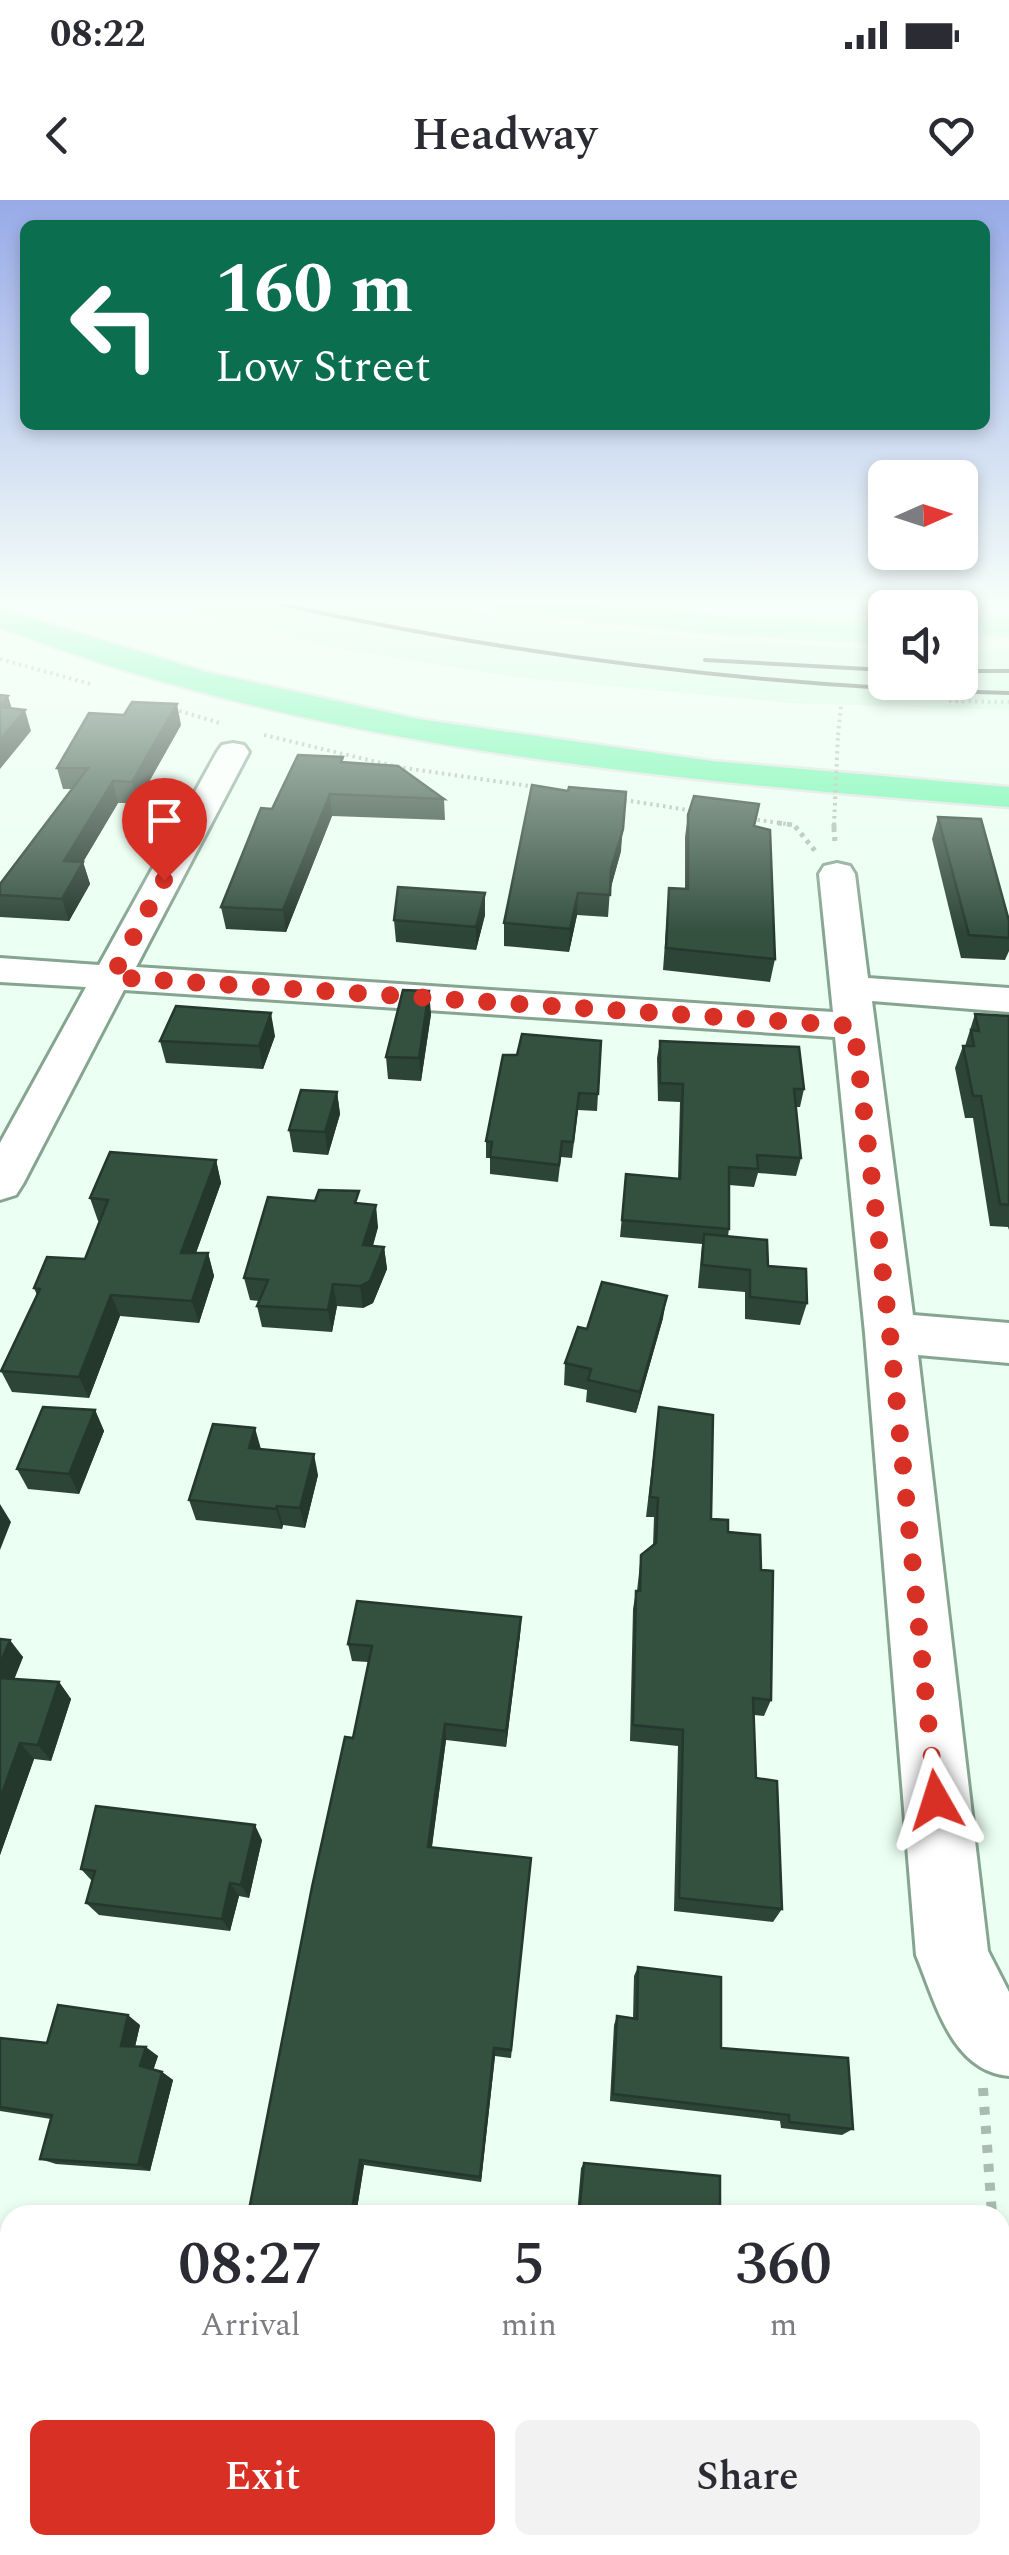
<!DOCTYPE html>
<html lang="en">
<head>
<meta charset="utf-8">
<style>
  body { margin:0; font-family:Spectral,serif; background:#f2f2f3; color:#2b2b33; height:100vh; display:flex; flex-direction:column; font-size:38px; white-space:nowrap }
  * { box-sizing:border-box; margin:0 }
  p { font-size:32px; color:#7c7c81 }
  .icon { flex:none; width:55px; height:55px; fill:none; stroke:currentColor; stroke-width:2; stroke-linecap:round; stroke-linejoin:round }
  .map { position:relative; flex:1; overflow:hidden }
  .side { position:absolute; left:0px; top:2005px; width:1010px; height:350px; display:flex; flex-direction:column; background:#fff; border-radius:30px 30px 0 0; box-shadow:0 5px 15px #0003 }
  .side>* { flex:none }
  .top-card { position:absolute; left:20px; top:20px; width:970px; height:210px; border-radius:15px; box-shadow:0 5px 15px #0003; background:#0b6e4f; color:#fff; overflow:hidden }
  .needle { width:65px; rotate:87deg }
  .controls { position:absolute; left:868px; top:260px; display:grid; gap:20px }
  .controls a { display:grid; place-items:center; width:110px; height:110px; border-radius:15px; background:#fff; box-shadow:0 5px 15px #0003; font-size:50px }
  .pin { position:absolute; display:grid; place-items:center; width:85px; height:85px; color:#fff; margin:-102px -42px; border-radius:50% 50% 50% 0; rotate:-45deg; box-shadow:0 0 10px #0007 }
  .pin .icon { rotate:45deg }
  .me { position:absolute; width:110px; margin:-55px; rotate:354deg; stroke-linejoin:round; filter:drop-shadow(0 0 8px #0008) }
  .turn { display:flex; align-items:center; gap:35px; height:210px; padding:0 30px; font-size:45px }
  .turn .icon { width:130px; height:130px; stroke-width:2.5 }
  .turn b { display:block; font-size:70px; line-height:85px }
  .eta { display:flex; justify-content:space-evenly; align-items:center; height:170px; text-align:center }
  .eta b { font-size:60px; font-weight:600; line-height:70px }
  .cta { display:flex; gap:20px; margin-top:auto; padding:20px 30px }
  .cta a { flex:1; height:115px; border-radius:15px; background:#d93025; color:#fff; font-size:40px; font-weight:600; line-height:115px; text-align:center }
  .cta a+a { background:#f2f2f3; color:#2b2b33 }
  .status { display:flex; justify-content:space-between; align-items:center; height:70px; padding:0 50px; background:#fff; direction:ltr }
  .status svg { height:28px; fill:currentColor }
  header { display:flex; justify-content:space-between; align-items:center; height:130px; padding:0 30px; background:#fff; font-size:45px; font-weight:600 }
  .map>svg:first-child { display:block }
  .built { fill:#d1fadf }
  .green { fill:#ede3fc }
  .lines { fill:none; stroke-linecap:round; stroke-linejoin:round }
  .minor-casing { stroke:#86a591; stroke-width:6 }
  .major-casing { stroke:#e0e2e1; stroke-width:5 }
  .highway-casing { stroke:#e0e2e1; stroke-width:5 }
  .path-far2 { stroke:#aabcb0; stroke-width:4; stroke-dasharray:2.5 4; stroke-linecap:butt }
  .path-far1 { stroke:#aabcb0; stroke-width:5; stroke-dasharray:4 5; stroke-linecap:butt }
  .path { stroke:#aabcb0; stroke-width:10; stroke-dasharray:8 11; stroke-linecap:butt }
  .minor { fill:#fff; fill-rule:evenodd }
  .major { fill:#a6facb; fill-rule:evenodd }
  .highway { fill:#6af7a9; fill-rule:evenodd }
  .rail { stroke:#37443b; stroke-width:4 }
  .path-bridge-far1 { stroke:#aabcb0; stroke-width:4; stroke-dasharray:2.5 4; stroke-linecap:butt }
  .path-bridge { stroke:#aabcb0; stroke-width:5; stroke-dasharray:4 5; stroke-linecap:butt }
  .wall { fill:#2d4536 }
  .shaded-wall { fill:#24382c }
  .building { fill:#34503f; stroke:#24382c; stroke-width:2.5 }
  .route { stroke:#d93025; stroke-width:18; stroke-dasharray:0 32.4 }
</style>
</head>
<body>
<div class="status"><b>08:22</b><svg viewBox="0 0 49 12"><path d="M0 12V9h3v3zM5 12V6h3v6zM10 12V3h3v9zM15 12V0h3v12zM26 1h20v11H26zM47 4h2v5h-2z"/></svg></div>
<header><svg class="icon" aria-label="back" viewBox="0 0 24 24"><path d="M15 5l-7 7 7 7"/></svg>Headway<svg class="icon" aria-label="heart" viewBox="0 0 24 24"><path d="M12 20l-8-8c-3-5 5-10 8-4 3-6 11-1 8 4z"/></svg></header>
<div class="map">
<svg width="1009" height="2355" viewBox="0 0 1009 2355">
  <rect width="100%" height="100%" fill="#ebfff2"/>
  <polygon class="built" points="161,403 393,403 699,439 885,449 885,482 960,482 960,452 1009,451 1009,510 791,503 515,477 335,448"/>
  <g class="green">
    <polygon points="757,403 1009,403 1009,408"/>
    <polygon points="0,2100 10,2101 10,2345 908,2345 909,2355 0,2355"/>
  </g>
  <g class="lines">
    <g class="minor-casing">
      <path id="minor" d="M 233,543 L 244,545 L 249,552 L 136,767 L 833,812 L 819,674 L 824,666 L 837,663 L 850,666 L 855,674 L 868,778 L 1009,788 L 1009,812 L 872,801 L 913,1115 L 1009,1123 L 1009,1163 L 918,1155 L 988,1751 L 1009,1792 L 1009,1876 C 951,1871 935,1801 916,1755 L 865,1133 L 835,837 L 124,790 L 23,984 L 16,995 L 0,1000 L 0,943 L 86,787 L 0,782 L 0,758 L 99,765 L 217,552 L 222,545 Z"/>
    </g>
    <g class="major-casing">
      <g id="major">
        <polygon points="486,403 580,403 729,418 885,424 885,442 729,434 500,411"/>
        <polygon points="960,417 1009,420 1009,436 960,433"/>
      </g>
    </g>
    <g class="highway-casing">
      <path id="highway" d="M 0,409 L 206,472 L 418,519 L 712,561 L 1009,587 L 1009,607 C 676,581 313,549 0,427 Z"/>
    </g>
    <g class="path-far2">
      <polyline points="414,403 467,410"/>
      <polyline points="0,459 94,485"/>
      <polyline points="900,482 901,487"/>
      <polyline points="949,501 1009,502"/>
      <polyline points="173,509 223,524"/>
      <polyline points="264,535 398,567 536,587"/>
      <polyline points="838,535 841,506"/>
      <polyline points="618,599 694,611"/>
      <polyline points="751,619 794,625"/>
    </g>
    <g class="path-far1">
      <polyline points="778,623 794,625 816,652"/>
      <polyline points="834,628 835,643"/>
    </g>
    <g class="path">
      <polyline points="983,1888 992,2015"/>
      <polyline points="1000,2134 1009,2262"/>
    </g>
    <use href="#minor" class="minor"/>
    <use href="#major" class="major"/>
    <use href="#highway" class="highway"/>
    <g class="rail">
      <path d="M 274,403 C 517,456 760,487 1009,493"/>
      <polyline points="705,460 885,470"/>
      <polyline points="960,471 1009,471"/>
    </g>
    <polyline class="path-bridge-far1" points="834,625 838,535"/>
    <polyline class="path-bridge" points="834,628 834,623"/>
  </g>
  <g class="wall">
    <polygon points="181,525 137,603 118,603 83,662 90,684 69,721 0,717 0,695 72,589 63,589 57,568"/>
    <polygon points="343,562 444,599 445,620 332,616 286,732 226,729 221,707 272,609"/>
    <polygon points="688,615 755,626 775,759 770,782 663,770 669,688 685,689 685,637"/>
    <polygon points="938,617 1009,721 1009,751 1005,760 961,758 932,639"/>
    <polygon points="621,651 610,690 608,717 577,715 569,752 504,746 504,723"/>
    <polygon points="485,715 476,750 396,742 394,720"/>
    <polygon points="431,814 421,881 388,879 386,857"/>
    <polygon points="975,814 1009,816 1009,1030 1008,1027 990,1026 973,918 965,918 955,868 963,846 965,846"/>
    <polygon points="275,836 263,869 166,863 160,841"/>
    <polygon points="601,841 597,911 578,910 572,958 561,957 558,982 490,974 490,958 486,958 486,941 517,855"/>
    <polygon points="660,841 804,889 800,907 796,907 801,958 796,976 758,973 754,987 729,985 729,1029 728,1036 768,1066 807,1103 800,1125 745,1119 745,1092 698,1088 702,1044 620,1037 626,974 678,979 680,902 658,901 657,858"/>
    <polygon points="337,892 340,914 328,955 293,952 289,930"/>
    <polygon points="216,960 221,983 196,1053 208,1053 214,1076 199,1123 120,1116 89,1198 12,1192 1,1171 37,1095 34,1088 85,1059 100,1021 98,1021 90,998"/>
    <polygon points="360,1004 378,1027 373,1046 384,1047 387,1069 373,1103 363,1108 337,1106 332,1132 262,1127 257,1106 259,1101 250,1100 244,1078"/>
    <polygon points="663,1118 636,1213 586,1202 587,1190 564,1185 565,1163 587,1129"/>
    <polygon points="659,1207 711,1319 728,1332 761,1370 771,1500 764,1516 754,1515 756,1578 782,1709 773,1722 674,1711 678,1546 630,1541 633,1409 636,1391 637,1391 641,1355 653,1346 654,1317 646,1317"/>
    <polygon points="95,1210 104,1231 79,1294 28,1289 17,1269"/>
    <polygon points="261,1249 318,1275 305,1328 283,1325 282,1329 196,1320 189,1300"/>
    <polygon points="521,1417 520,1435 506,1547 446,1540 432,1647 531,1658 511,1858 495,1856 481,1982 364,1965 356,2015 353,1538 368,1462 352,1461 348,1444"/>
    <polygon points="0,1439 23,1457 14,1479 59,1482 71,1499 51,1561 34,1559 0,1655"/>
    <polygon points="262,1640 249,1698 239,1696 230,1731 99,1715 86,1703 92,1681 81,1669"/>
    <polygon points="638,1767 721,1848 853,1929 842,1935 781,1928 780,1921 610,1901 614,1825 617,1816 633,1818 634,1776"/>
    <polygon points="140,1825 135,1847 158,1856 153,1870 162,1872 173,1880 150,1971 56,1964 40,1959 51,1919 0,1911 0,1838 47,1843"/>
    <polygon points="584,1963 720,2015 577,2015 581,1968"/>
  </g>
  <g class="shaded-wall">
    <polygon points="8,496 14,516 5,528 0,506"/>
    <polygon points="177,504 181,525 137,603 132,582"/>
    <polygon points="25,510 31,531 0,569 0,540"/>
    <polygon points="113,581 118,603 83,662 90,684 69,721 62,699 64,661"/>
    <polygon points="330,594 332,616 286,732 283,710"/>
    <polygon points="624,614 621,651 610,691 611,669"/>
    <polygon points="485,693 485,715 476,750 476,727"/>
    <polygon points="578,693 577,715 569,752 570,729"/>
    <polygon points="429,791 431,814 421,881 419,858"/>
    <polygon points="271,813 275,836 263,869 259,846"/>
    <polygon points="337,892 340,914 328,955 325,932"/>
    <polygon points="216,960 221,983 188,1075 181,1053"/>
    <polygon points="376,1005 378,1027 366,1068 363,1045"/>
    <polygon points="384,1047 387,1069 373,1103 363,1108 360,1086"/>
    <polygon points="208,1053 214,1076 199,1123 192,1101"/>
    <polygon points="333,1084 337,1106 332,1132 328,1110"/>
    <polygon points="111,1095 120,1116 89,1198 79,1177"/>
    <polygon points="667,1096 663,1118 636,1213 640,1192"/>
    <polygon points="95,1210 104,1231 79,1294 69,1274"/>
    <polygon points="255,1228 261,1249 249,1248"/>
    <polygon points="314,1254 318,1275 305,1328 300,1308"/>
    <polygon points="0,1304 11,1322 0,1350"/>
    <polygon points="277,1306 283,1325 282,1329 276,1309"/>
    <polygon points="521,1417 520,1435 506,1547 506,1531"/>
    <polygon points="10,1440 23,1457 8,1495 0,1484 0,1464"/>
    <polygon points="59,1482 71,1499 51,1561 38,1545"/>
    <polygon points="445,1524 446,1540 430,1660 428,1647"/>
    <polygon points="20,1543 34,1559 0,1655 0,1599"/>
    <polygon points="255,1625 262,1640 249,1698 241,1685"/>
    <polygon points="230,1683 239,1696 230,1731 222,1719"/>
    <polygon points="128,1815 140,1825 133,1855 121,1846"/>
    <polygon points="146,1847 158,1856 152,1874 140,1866"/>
    <polygon points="494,1848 495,1856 481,1982 480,1977"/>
    <polygon points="162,1872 173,1880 150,1971 138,1965"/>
    <polygon points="360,1960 364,1965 356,2015 351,2015"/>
  </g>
  <g class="building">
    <polygon points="0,495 8,496 0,506"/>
    <polygon points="132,502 177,504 132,582 113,581 64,661 83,662 62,699 0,695 0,684 88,568 57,568 89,513 124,515"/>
    <polygon points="0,507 25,510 0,540"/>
    <polygon points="298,555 343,557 341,562 398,566 444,599 330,594 283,710 221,707 261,608 272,609"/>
    <polygon points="532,585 568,591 569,587 626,592 623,629 611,669 610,695 578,693 570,729 504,723"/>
    <polygon points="694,596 759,604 754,626 770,630 775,759 666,748 669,688 688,689 688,615"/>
    <polygon points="938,617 981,619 1009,721 1009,738 969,735"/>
    <polygon points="398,687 485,693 476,727 394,720"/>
    <polygon points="403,790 429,791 419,858 386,857"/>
    <polygon points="176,806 271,813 259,846 160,841"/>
    <polygon points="975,814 1009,816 1009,1005 1000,1004 981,896 973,896 963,846 974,846 971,830 979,831"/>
    <polygon points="522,834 601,841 598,894 579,893 573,942 562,941 559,965 490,957 492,942 486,941 503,855 517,855"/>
    <polygon points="660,841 799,847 804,889 794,889 801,958 757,955 758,969 729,967 729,1029 622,1020 626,974 680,979 683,884 660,883"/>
    <polygon points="301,890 337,892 325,932 289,930"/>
    <polygon points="110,952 216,960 181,1053 208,1053 192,1101 111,1095 79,1177 1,1171 40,1089 34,1088 47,1057 85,1059 108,1000 90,998"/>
    <polygon points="319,990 359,991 355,1003 376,1005 363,1045 384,1047 370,1081 360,1086 333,1084 328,1110 257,1106 268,1080 244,1078 268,997 315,1001"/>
    <polygon points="704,1034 767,1040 768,1066 806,1069 807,1103 750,1097 750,1070 702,1065"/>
    <polygon points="602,1082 667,1096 640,1192 588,1180 591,1169 565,1163 578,1127 587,1129"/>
    <polygon points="43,1207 95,1210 69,1274 17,1269"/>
    <polygon points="659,1207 713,1215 711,1319 728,1320 728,1332 760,1335 761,1370 773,1371 771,1500 753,1498 756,1578 777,1581 782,1709 679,1698 683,1530 633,1525 636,1391 640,1391 641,1355 656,1343 658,1298 650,1297"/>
    <polygon points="213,1224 255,1228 249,1248 314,1254 300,1308 277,1306 276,1309 189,1300"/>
    <polygon points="357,1401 521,1417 506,1531 445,1524 428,1647 531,1658 511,1850 494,1848 480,1977 360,1960 351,2015 248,2015 312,1687 345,1537 353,1538 372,1446 348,1444"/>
    <polygon points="0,1439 10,1440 0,1464"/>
    <polygon points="0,1478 59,1482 38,1545 20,1543 0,1599"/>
    <polygon points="96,1606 255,1625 241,1685 230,1683 222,1719 86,1703 95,1671 81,1669"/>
    <polygon points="638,1767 721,1777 721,1848 848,1858 853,1929 789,1922 789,1915 613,1894 617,1816 637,1819"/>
    <polygon points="58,1805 128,1815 121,1846 146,1847 140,1866 162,1872 138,1965 40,1959 52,1915 0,1907 0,1838 47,1843"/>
    <polygon points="584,1963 720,1976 720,2015 579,2015"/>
  </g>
  <linearGradient id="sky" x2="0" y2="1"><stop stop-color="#97aae7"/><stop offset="0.55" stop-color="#f6fff9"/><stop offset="1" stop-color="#f6fff9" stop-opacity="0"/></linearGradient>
  <rect width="1009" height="732" fill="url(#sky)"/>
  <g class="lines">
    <polyline class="route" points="164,680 112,777 854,826 890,1134 936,1600"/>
  </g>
</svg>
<div class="controls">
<a><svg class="needle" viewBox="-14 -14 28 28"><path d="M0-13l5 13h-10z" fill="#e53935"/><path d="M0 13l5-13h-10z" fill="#7c7c81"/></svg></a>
<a><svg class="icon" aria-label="sound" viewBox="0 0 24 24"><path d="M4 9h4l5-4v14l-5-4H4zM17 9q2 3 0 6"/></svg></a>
</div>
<div class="pin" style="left:164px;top:680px;background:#d93025"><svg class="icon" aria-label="arrive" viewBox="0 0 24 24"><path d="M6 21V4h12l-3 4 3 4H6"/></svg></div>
<svg class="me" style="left:936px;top:1600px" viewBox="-20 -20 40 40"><path d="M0-17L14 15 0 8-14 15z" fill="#d93025" stroke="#fff" stroke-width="4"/></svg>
<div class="top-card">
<div class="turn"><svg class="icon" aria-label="left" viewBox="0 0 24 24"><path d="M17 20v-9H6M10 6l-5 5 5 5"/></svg><div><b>160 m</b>Low Street</div></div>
</div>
<section class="side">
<div class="eta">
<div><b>08:27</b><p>Arrival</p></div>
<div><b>5</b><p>min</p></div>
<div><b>360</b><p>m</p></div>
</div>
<div class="cta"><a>Exit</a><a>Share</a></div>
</section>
</div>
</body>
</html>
